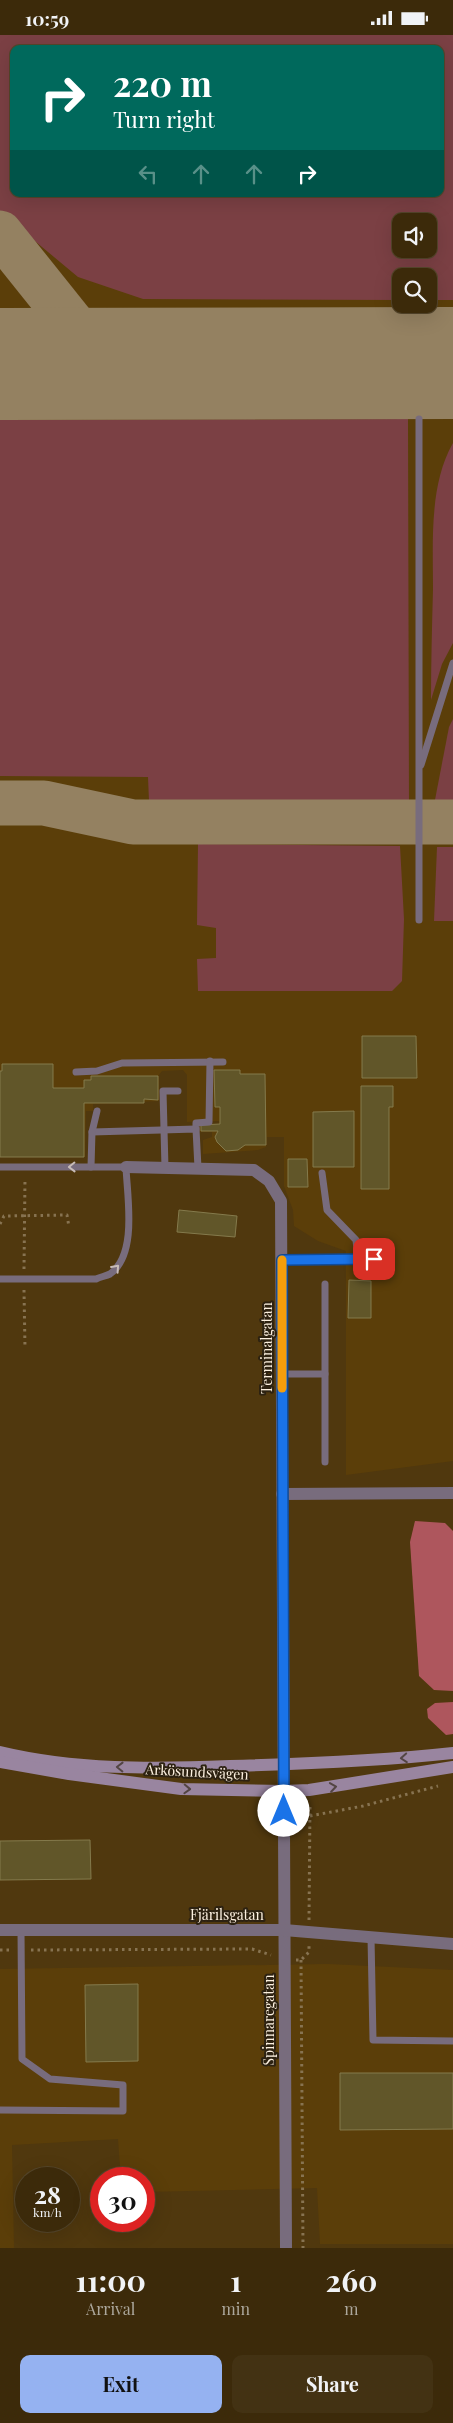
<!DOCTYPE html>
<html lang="en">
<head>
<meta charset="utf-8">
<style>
  body { margin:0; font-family:"Playfair Display",serif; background:#433213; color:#f1f3f6; height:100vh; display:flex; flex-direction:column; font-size:19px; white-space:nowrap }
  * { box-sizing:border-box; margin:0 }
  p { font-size:16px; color:#aca79c }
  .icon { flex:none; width:28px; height:28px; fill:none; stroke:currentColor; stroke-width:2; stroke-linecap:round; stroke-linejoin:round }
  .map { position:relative; height:2213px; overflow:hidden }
  .side { display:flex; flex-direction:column; background:#3c2a0a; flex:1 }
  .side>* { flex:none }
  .hud { position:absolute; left:10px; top:10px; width:434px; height:152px; border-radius:10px; box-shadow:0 5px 20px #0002,0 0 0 1px #55462b; background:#00695c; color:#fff; overflow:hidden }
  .controls { position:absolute; left:392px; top:178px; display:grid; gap:10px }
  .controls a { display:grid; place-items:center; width:45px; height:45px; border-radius:10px; background:#3c2a0a; box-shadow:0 5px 20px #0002,0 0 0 1px #55462b; font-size:25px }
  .speed { position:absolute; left:15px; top:2132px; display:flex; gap:10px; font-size:25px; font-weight:700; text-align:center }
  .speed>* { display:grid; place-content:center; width:65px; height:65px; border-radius:50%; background:#3c2a0a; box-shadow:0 5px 20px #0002,0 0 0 1px #55462b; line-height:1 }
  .speed small { font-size:12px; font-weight:400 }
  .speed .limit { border:8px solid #d22; background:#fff; color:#111 }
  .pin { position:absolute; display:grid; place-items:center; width:42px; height:42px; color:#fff; margin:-21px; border-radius:10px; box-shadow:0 2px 8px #0006 }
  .me { position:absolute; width:55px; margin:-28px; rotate:0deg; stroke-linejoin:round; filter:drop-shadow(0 0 4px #0008) }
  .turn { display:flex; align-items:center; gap:18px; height:105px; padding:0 20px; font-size:22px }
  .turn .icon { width:65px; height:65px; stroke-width:2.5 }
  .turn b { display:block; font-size:35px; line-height:42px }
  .lanes { display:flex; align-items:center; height:48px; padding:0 20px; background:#0003; justify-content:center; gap:25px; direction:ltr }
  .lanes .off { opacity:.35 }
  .eta { display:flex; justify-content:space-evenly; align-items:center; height:85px; text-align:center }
  .eta b { font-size:30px; font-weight:700; line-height:35px }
  .cta { display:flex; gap:10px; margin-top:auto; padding:10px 20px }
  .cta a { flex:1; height:58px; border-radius:10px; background:#95b2f1; color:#111; font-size:20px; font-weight:700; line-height:58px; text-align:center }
  .cta a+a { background:#433213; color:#f1f3f6 }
  .status { display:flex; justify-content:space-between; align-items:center; height:35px; padding:0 25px; background:#3c2a0a; direction:ltr }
  .status svg { height:14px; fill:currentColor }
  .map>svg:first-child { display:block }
  .built { fill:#5b3e09; fill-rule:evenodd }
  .green { fill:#7b4044; fill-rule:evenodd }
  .forest { fill:#ae565d }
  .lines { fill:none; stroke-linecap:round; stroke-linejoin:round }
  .taxiway { stroke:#948161; stroke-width:45 }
  .runway { stroke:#948161; stroke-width:112 }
  .building { fill:#615629; stroke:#847a4c }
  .path { stroke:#877351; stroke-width:3; stroke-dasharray:2.5 4; stroke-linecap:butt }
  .service { stroke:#786c7d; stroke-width:7 }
  .minor { stroke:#786c7d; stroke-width:12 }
  .secondary { stroke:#9985a0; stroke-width:12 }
  .oneway { stroke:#c8bcb8 }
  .oneway2 { stroke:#534543 }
  .route-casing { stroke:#114b97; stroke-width:12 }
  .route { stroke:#1a73e8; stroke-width:9 }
  .slow { stroke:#f59e0b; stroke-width:9 }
  .labels { text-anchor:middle; stroke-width:4; stroke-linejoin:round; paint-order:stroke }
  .street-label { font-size:14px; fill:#fdf1e0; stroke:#2d2211 }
</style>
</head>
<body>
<div class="status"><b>10:59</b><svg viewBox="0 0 49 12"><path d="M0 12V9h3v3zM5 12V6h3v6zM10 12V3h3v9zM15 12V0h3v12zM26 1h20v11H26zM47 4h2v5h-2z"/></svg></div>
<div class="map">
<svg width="453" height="2213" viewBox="0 0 453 2213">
  <rect width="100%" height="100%" fill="#50380e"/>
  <g class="built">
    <path d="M 0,0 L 453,0 L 453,1426 L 346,1440 L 346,1216 L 318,1206 L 294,1191 L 293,1175 L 284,1151 L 284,1102 L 267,1102 L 266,1112 L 258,1115 L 203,1119 L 203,1105 L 212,1102 L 212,1097 L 199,1097 L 198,1089 L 219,1089 L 219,1086 L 187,1087 L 187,1040 L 183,1035 L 162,1036 L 159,1040 L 159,1066 L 93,1069 L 93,1076 L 86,1076 L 85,1122 L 0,1122 ZM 14,14 L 440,14 L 440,159 L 14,159 ZM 401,186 L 429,186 L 429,214 L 401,214 ZM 401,241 L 429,241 L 429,269 L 401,269 Z"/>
    <polygon points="328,1929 453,1935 453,2209 320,2209 317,2153 144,2157 144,2144 121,2144 118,2104 12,2110 14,2213 0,2213 0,1934"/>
  </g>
  <g class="green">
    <path d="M 0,0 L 453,0 L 453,265 L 429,265 L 429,241 L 401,241 L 401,265 L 143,264 L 78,242 L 0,177 ZM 14,14 L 440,14 L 440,159 L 14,159 ZM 401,186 L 429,186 L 429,214 L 401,214 Z"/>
    <polygon points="408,384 409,771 152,769 149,766 148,742 0,741 0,385"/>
    <path d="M 453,408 L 453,608 L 442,629 L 431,665 C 431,628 432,591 433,554 C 433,507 429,450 453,408 Z"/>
    <polygon points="453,684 453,770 434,770 449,692"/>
    <polygon points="198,809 400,811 404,884 402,946 392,956 198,956 197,924 216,923 216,893 197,890"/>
    <polygon points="437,812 453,812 453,886 434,886"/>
  </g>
  <g class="forest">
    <polygon points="415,1486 445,1488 453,1496 453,1656 434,1655 419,1641 410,1507"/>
    <polygon points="453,1667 453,1699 446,1700 428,1683 427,1674 435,1668"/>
  </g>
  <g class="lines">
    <g class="taxiway">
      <polyline points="0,198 104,328"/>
      <polyline points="0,768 44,768 133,787 453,787"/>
    </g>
    <polyline class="runway" points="0,329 453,328"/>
  </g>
  <g class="building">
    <polygon points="362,1001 416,1001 417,1043 362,1043"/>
    <polygon points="2,1029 53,1029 53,1053 84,1053 84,1045 91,1045 91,1041 158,1041 158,1065 144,1064 144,1068 84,1068 84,1122 0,1122 0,1036 2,1036"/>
    <polygon points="214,1035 240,1035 240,1039 265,1039 266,1110 245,1110 238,1115 226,1116 217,1107 215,1102 218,1096 201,1096 201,1090 220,1089 220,1072 215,1072"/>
    <polygon points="361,1051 393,1051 393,1072 389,1072 389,1154 361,1154"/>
    <polygon points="354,1076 354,1132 313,1132 313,1077"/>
    <polygon points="288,1124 307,1124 308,1152 288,1152"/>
    <polygon points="179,1175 237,1181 235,1202 177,1197"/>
    <polygon points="349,1245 371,1246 371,1283 348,1283"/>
    <polygon points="90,1805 91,1844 0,1845 0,1806"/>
    <polygon points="138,1949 138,2026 86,2027 85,1950"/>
    <polygon points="340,2038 453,2038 453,2094 340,2095"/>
  </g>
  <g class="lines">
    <g class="path">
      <polyline points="0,1189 4,1181 67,1180 69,1192"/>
      <polyline points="24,1234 25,1143"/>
      <polyline points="24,1255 25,1313"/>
      <polyline points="310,1781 363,1771 438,1751"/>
      <polyline points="309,1885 310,1769"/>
      <polyline points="0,1915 12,1915"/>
      <polyline points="31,1915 252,1914 271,1920"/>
      <polyline points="296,1925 301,1925 309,1917 309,1911"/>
      <polyline points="301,1925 303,2213"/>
    </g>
    <g class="service">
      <polyline points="421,730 453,628"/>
      <polyline points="419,885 419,384"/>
      <polyline points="76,1037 97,1036 122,1028 223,1027"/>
      <polyline points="196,1094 196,1088 209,1087 210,1026"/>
      <polyline points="92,1097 196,1094 198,1133"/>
      <path d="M 0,1132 L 126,1132 C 127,1161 138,1219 110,1239 C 106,1241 100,1242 96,1244 L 0,1244"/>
      <polyline points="91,1132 92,1097 97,1076"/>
      <polyline points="165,1133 163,1056 178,1056"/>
      <polyline points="281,1225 358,1225 356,1205 327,1175 322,1138"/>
      <polyline points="358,1225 374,1224"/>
      <polyline points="282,1339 325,1339"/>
      <polyline points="325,1427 325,1249"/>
      <polyline points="371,1902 373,2005 453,2006"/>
      <polyline points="0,2075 123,2076 123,2050 50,2044 22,2024 21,1895"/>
    </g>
    <g class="minor">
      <polyline points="126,1132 254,1135 269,1146 281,1166 286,2213"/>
      <polyline points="282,1459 453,1458"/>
      <polyline points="0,1895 284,1895 453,1909"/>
    </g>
    <g class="secondary">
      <path d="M 0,1717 C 75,1735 153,1734 230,1731 C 304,1729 379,1726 453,1718"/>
      <polyline points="0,1727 69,1739 181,1754 284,1756 309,1755 453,1732"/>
    </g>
  </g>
  <defs><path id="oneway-chevron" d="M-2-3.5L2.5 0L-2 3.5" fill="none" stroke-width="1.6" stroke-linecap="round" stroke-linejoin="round" transform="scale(1.25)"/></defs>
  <g class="oneway">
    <use href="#oneway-chevron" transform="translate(72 1132) rotate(179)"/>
    <use href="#oneway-chevron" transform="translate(116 1233) rotate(-48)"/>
  </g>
  <g class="oneway2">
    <use href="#oneway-chevron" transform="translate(404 1723) rotate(176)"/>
    <use href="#oneway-chevron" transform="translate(120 1732) rotate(-179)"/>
    <use href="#oneway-chevron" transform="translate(333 1752) rotate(-8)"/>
    <use href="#oneway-chevron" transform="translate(187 1754) rotate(2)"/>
  </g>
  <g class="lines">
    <g class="route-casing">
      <polyline id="route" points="284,1776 282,1225 374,1224"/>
    </g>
    <use href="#route" class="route"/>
    <polyline class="slow" points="282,1353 282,1225"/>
  </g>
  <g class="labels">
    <g class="street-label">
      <text transform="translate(267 1313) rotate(-90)" y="5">Terminalgatan</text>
      <text transform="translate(197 1737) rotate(3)" y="5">Arkösundsvägen</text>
      <text x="227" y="1885">Fjärilsgatan</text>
      <text transform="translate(269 1985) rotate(-90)" y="5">Spinnaregatan</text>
    </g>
  </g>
</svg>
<div class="controls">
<a><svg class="icon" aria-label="sound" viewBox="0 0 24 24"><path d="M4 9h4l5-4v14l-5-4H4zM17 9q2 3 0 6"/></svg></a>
<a><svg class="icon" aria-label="search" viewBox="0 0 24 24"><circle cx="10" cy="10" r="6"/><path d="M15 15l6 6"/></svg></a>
</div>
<div class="speed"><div>28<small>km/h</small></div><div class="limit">30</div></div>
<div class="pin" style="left:374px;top:1224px;background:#d93025"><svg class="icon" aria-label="arrive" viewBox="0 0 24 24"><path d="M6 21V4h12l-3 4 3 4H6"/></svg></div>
<svg class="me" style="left:284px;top:1776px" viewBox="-20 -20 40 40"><circle r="19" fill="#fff"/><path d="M0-13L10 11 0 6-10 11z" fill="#1a73e8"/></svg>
<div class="hud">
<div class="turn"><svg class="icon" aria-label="right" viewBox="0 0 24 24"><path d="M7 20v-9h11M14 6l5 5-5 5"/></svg><div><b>220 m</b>Turn right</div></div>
<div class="lanes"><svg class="icon off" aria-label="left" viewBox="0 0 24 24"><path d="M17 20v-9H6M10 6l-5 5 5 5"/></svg><svg class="icon off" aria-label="ahead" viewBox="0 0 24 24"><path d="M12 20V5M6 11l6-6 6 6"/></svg><svg class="icon off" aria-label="ahead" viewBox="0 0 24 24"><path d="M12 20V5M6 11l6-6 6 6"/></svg><svg class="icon" aria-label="right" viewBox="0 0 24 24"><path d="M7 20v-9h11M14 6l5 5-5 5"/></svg></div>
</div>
</div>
<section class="side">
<div class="eta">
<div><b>11:00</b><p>Arrival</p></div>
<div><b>1</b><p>min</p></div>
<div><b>260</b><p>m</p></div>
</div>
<div class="cta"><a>Exit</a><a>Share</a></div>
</section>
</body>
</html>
